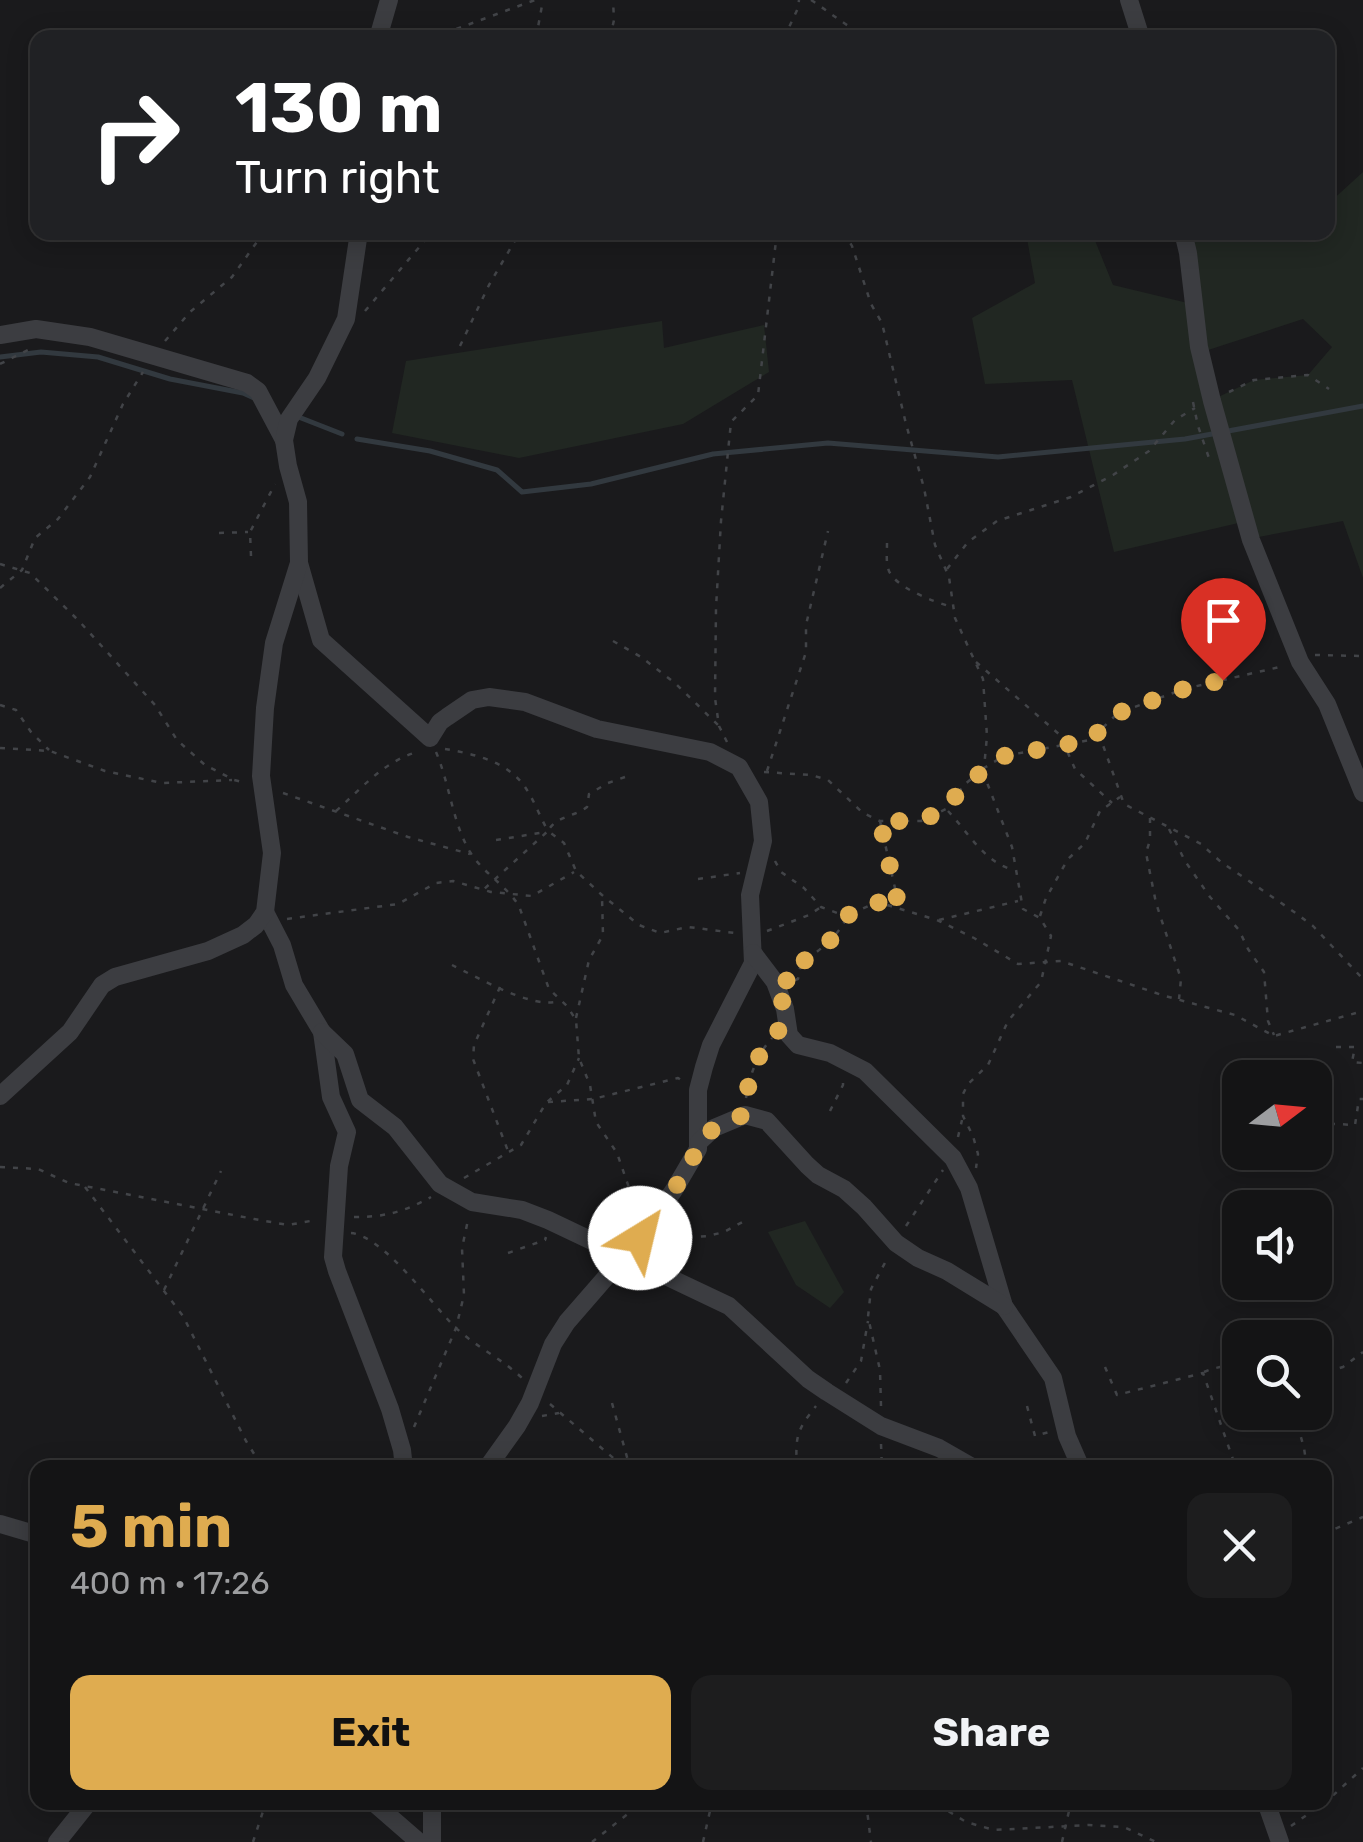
<!DOCTYPE html>
<html lang="en">
<head>
<meta charset="utf-8">
<style>
  body { margin:0; font-family:Rubik,sans-serif; background:#1d1d1e; color:#f1f3f6; height:100vh; display:flex; flex-direction:column; font-size:38px; white-space:nowrap }
  * { box-sizing:border-box; margin:0 }
  p { font-size:32px; color:#9d9ea0 }
  .icon { flex:none; width:55px; height:55px; fill:none; stroke:currentColor; stroke-width:2; stroke-linecap:round; stroke-linejoin:round }
  .map { position:relative; flex:1; overflow:hidden }
  .panel { position:absolute; left:30px; top:1460px; width:1302px; height:350px; display:flex; flex-direction:column; background:#141415; border-radius:20px; box-shadow:0 5px 25px #0003,0 0 0 2px #333334 }
  .panel>* { flex:none }
  .hud { position:absolute; left:30px; top:30px; width:1305px; height:210px; border-radius:20px; box-shadow:0 5px 25px #0003,0 0 0 2px #333334; background:#202124; color:#fff; overflow:hidden }
  .needle { width:65px; rotate:74deg }
  .buttons { position:absolute; left:1222px; top:1060px; display:grid; gap:20px }
  .buttons a { display:grid; place-items:center; width:110px; height:110px; border-radius:20px; background:#141415; box-shadow:0 5px 25px #0003,0 0 0 2px #333334; font-size:50px }
  .pin { position:absolute; display:grid; place-items:center; width:85px; height:85px; color:#fff; margin:-102px -42px; border-radius:50% 50% 50% 0; rotate:-45deg; box-shadow:0 0 10px #0007 }
  .pin .icon { rotate:45deg }
  .me { position:absolute; width:110px; margin:-55px; rotate:36deg; stroke-linejoin:round; filter:drop-shadow(0 0 8px #0008) }
  .turn { display:flex; align-items:center; gap:35px; height:210px; padding:0 40px; font-size:45px }
  .turn .icon { width:130px; height:130px; stroke-width:2.5 }
  .turn b { display:block; font-size:70px; line-height:85px }
  .round { display:grid; place-items:center; flex:none; width:105px; height:105px; border-radius:20px; background:#1d1d1e }
  .summary { display:flex; align-items:center; justify-content:space-between; height:170px; padding:0 40px }
  h1 { font-size:60px; font-weight:700; line-height:75px; color:#dfac50 }
  .button { display:flex; gap:20px; margin-top:auto; padding:20px 40px }
  .button a { flex:1; height:115px; border-radius:20px; background:#dfac50; color:#111; font-size:40px; font-weight:700; line-height:115px; text-align:center }
  .button a+a { background:#1d1d1e; color:#f1f3f6 }
  .map>svg:first-child { display:block }
  .green { fill:#212722; fill-rule:evenodd }
  .lines { fill:none; stroke-linecap:round; stroke-linejoin:round }
  .stream { stroke:#32393f; stroke-width:5 }
  .path { stroke:#424448; stroke-width:2.5; stroke-dasharray:5 8; stroke-linecap:butt }
  .street { stroke:#3c3d41; stroke-width:18 }
  .route { stroke:#dfac50; stroke-width:18; stroke-dasharray:0 32.4 }
</style>
</head>
<body>
<div class="map">
<svg width="1363" height="1842" viewBox="0 0 1363 1842">
  <rect width="100%" height="100%" fill="#1a1a1c"/>
  <g class="green">
    <path d="M 1363,172 L 1363,578 L 1343,521 L 1253,538 L 1247,521 L 1114,552 L 1072,380 L 985,384 L 972,318 L 1035,283 L 1026,233 L 1092,233 L 1113,285 L 1196,305 L 1187,233 L 1328,232 L 1328,204 ZM 1303,319 L 1332,347 L 1308,375 L 1254,380 L 1214,399 L 1202,352 Z"/>
    <polygon points="662,321 664,348 764,325 769,372 683,424 519,458 392,433 406,361"/>
    <polygon points="805,1221 844,1292 830,1308 796,1285 768,1232"/>
  </g>
  <g class="lines">
    <g class="stream">
      <polyline points="0,357 41,352 98,357 170,379 243,393 254,398"/>
      <polyline points="296,416 342,434"/>
      <polyline points="357,439 430,451 497,470 522,492 591,484 713,454 828,443 998,457 1185,439 1363,406"/>
    </g>
    <g class="path">
      <path d="M 811,0 C 831,13 848,28 870,38"/>
      <polyline points="432,38 535,0"/>
      <polyline points="536,38 543,0"/>
      <polyline points="610,38 614,20 613,0"/>
      <polyline points="784,38 798,8 799,0"/>
      <polyline points="844,232 852,246 871,304 882,323 906,424 924,488 935,545 949,577 955,618 983,679 987,736 984,768 1004,756 1090,740 1118,713 1184,689 1284,666"/>
      <polyline points="365,311 432,232"/>
      <polyline points="165,341 190,312 232,277 264,232"/>
      <polyline points="460,346 489,285 520,232"/>
      <polyline points="0,364 34,347"/>
      <polyline points="1229,392 1254,380 1308,375 1329,389"/>
      <polyline points="1193,402 1198,426 1210,461"/>
      <polyline points="219,533 248,532"/>
      <path d="M 887,543 C 887,551 886,561 888,568 C 892,587 935,602 952,607"/>
      <polyline points="251,556 250,532 275,484"/>
      <polyline points="0,564 30,573 79,621 155,705 177,740 205,765 234,780 246,783"/>
      <polyline points="947,569 968,542 997,521 1071,497 1113,475 1149,451 1175,420 1195,408"/>
      <polyline points="0,588 22,570 35,538 58,519 90,477 123,404 143,372"/>
      <polyline points="613,641 641,657 675,683 718,725"/>
      <polyline points="1315,655 1363,656"/>
      <polyline points="976,662 1060,735 1075,769 1112,803"/>
      <polyline points="0,705 16,710 31,732 49,750"/>
      <polyline points="1099,734 1124,804 1201,844 1221,862 1290,909 1313,926 1363,979"/>
      <polyline points="727,742 719,726 715,698 716,608 721,521 731,422 758,395 777,232"/>
      <polyline points="0,748 50,751 105,771 162,783 232,780"/>
      <path d="M 445,749 C 474,754 507,761 525,787 C 534,800 540,817 548,831 L 483,890"/>
      <path d="M 436,752 C 450,785 452,821 470,852 C 483,873 506,885 519,906 L 549,989 L 567,1006 L 576,1020 L 579,1058 L 590,1085 L 596,1122 L 617,1153 L 637,1211"/>
      <polyline points="767,771 806,652 806,625 828,531"/>
      <polyline points="764,772 811,775 828,780 863,813 880,821 921,821 946,809 964,785 984,768 986,780 1012,847 1023,909 1040,918 1051,936 1041,982 1008,1021 988,1065 968,1084 963,1094 963,1116 973,1136 978,1154 976,1168"/>
      <path d="M 625,777 L 608,783 L 589,794 L 587,807 C 574,817 556,816 548,831 L 564,843 L 576,871 L 602,895 L 639,925 L 660,933 L 688,927 L 735,933"/>
      <polyline points="283,793 408,837 470,854"/>
      <path d="M 336,811 C 362,788 383,762 417,752"/>
      <path d="M 948,811 C 968,832 985,864 1015,870"/>
      <polyline points="1150,818 1150,840 1146,853 1156,903 1181,979 1179,999"/>
      <polyline points="880,821 899,906"/>
      <polyline points="1169,829 1185,861 1210,897 1239,930 1248,949 1264,972 1268,1021 1274,1035"/>
      <polyline points="496,840 546,832"/>
      <polyline points="775,861 781,872 804,888 821,907 845,916"/>
      <polyline points="698,879 740,873"/>
      <polyline points="1040,916 1046,898 1068,859 1085,843 1100,811 1120,797"/>
      <polyline points="287,919 398,904 436,883 453,881 491,892 532,896 574,872"/>
      <polyline points="939,920 1018,901"/>
      <polyline points="767,931 809,915 821,907"/>
      <path d="M 452,965 C 477,977 533,1010 559,1001"/>
      <path d="M 795,980 L 798,979 L 801,963 C 817,953 841,934 847,916 L 877,902 L 937,920 L 974,938 L 1018,964 L 1061,961 L 1165,996 L 1235,1015 L 1274,1036 L 1363,1011"/>
      <polyline points="500,987 474,1045 473,1059 508,1151"/>
      <polyline points="576,1018 589,960 603,935 602,897"/>
      <polyline points="1336,1047 1355,1047 1352,1062 1363,1063"/>
      <path d="M 746,1098 C 750,1075 756,1056 772,1038"/>
      <polyline points="548,1102 593,1099 678,1078 681,1080"/>
      <polyline points="830,1111 843,1085 843,1080"/>
      <polyline points="1317,1123 1355,1125 1359,1099 1363,1099"/>
      <polyline points="958,1137 962,1120"/>
      <polyline points="0,1167 38,1169 69,1183 254,1219 288,1225 316,1220"/>
      <polyline points="464,1178 521,1145 546,1103 567,1085 579,1058"/>
      <polyline points="85,1187 183,1316 246,1441 263,1468"/>
      <path d="M 354,1217 C 385,1217 404,1212 431,1197"/>
      <polyline points="906,1226 943,1170"/>
      <path d="M 351,1233 C 383,1236 430,1302 454,1326 C 474,1346 501,1358 522,1378"/>
      <polyline points="662,1239 708,1236 724,1232 748,1219"/>
      <polyline points="508,1253 545,1240 546,1237"/>
      <polyline points="164,1290 221,1171"/>
      <polyline points="1105,1367 1117,1395 1203,1373 1236,1468"/>
      <polyline points="1204,1372 1211,1369 1239,1363 1240,1364"/>
      <polyline points="1315,1376 1343,1367 1363,1352"/>
      <polyline points="846,1383 861,1361 868,1321"/>
      <polyline points="612,1403 630,1468"/>
      <polyline points="550,1404 625,1468"/>
      <polyline points="881,1406 880,1370 868,1317 871,1289 887,1259"/>
      <polyline points="1027,1406 1035,1436 1049,1432"/>
      <polyline points="1294,1412 1304,1448 1307,1468"/>
      <polyline points="542,1416 559,1413"/>
      <polyline points="414,1427 456,1328 464,1295 462,1248 468,1220"/>
      <polyline points="881,1444 882,1468"/>
      <path d="M 797,1468 C 795,1436 797,1430 816,1406"/>
      <polyline points="1325,1520 1336,1526"/>
      <polyline points="1325,1536 1332,1530 1363,1517"/>
      <polyline points="866,1802 871,1842"/>
      <polyline points="940,1802 945,1809 966,1822 994,1830 1089,1825 1124,1827 1156,1842"/>
      <polyline points="711,1809 740,1802"/>
      <polyline points="1291,1826 1328,1800 1363,1768"/>
      <polyline points="253,1842 266,1802"/>
      <polyline points="592,1842 643,1802"/>
      <polyline points="703,1842 712,1802"/>
      <polyline points="1062,1842 1071,1802"/>
    </g>
    <g class="street">
      <polyline points="1129,0 1141,38"/>
      <polyline points="378,38 389,0"/>
      <polyline points="1183,232 1188,253 1199,347 1212,401 1251,540 1300,662 1327,704 1363,793"/>
      <polyline points="0,335 36,329 90,337 247,383 258,391 284,440"/>
      <polyline points="299,563 321,640 430,738 440,722 447,717 472,700 489,697 525,702 597,729 710,752 739,767 759,802 763,841 750,895 753,963 711,1045 704,1067 698,1090 698,1149 674,1190 640,1238 567,1322 553,1344 530,1403 517,1426 487,1468"/>
      <polyline points="265,912 282,945 294,985 322,1032 331,1097 347,1132 339,1166 333,1257 337,1271 390,1409 402,1450 404,1468"/>
      <polyline points="753,953 775,982 785,1009 789,1035 798,1045 830,1053 865,1071 953,1158 969,1188 1004,1306 1053,1378 1067,1436 1081,1468"/>
      <polyline points="322,1032 345,1054 360,1100 395,1127 440,1184 472,1202 522,1210 548,1220 729,1306 808,1379 827,1392 881,1426 939,1448 974,1468"/>
      <polyline points="0,1096 70,1032 102,985 115,977 208,951 243,935 256,925 265,912 272,853 261,776 265,708 274,643 299,563 298,502 288,466 284,440 289,419 317,378 346,319 359,232"/>
      <polyline points="699,1142 714,1128 745,1115 767,1121 807,1165 818,1175 844,1189 864,1207 896,1243 918,1258 947,1271 1004,1306"/>
      <polyline points="0,1524 38,1535"/>
      <polyline points="373,1802 419,1842"/>
      <polyline points="432,1802 432,1842"/>
      <polyline points="1266,1802 1280,1842"/>
      <polyline points="57,1842 89,1802"/>
    </g>
  </g>
  <g class="lines">
    <path class="route" d="M 640,1238 L 674,1190 L 698,1149 C 704,1128 727,1123 745,1114 C 748,1070 756,1055 786,1022 L 785,1009 L 775,982 L 798,979 L 802,962 C 817,953 842,934 846,916 L 877,902 L 899,908 L 880,821 L 920,821 L 946,809 L 964,785 L 1004,756 L 1090,740 L 1118,713 L 1184,689 L 1223,680"/>
  </g>
</svg>
<div class="buttons">
<a><svg class="needle" viewBox="-14 -14 28 28"><path d="M0-13l5 13h-10z" fill="#e53935"/><path d="M0 13l5-13h-10z" fill="#9d9ea0"/></svg></a>
<a><svg class="icon" aria-label="sound" viewBox="0 0 24 24"><path d="M4 9h4l5-4v14l-5-4H4zM17 9q2 3 0 6"/></svg></a>
<a><svg class="icon" aria-label="search" viewBox="0 0 24 24"><circle cx="10" cy="10" r="6"/><path d="M15 15l6 6"/></svg></a>
</div>
<div class="pin" style="left:1223px;top:680px;background:#d93025"><svg class="icon" aria-label="arrive" viewBox="0 0 24 24"><path d="M6 21V4h12l-3 4 3 4H6"/></svg></div>
<svg class="me" style="left:640px;top:1238px" viewBox="-20 -20 40 40"><circle r="19" fill="#fff"/><path d="M0-13L10 11 0 6-10 11z" fill="#dfac50"/></svg>
<div class="hud">
<div class="turn"><svg class="icon" aria-label="right" viewBox="0 0 24 24"><path d="M7 20v-9h11M14 6l5 5-5 5"/></svg><div><b>130 m</b>Turn right</div></div>
</div>
<section class="panel">
<div class="summary"><div><h1>5 min</h1><p>400 m · 17:26</p></div><a class="round"><svg class="icon" aria-label="close" viewBox="0 0 24 24"><path d="M6 6l12 12M18 6L6 18"/></svg></a></div>
<div class="button"><a>Exit</a><a>Share</a></div>
</section>
</div>
</body>
</html>
